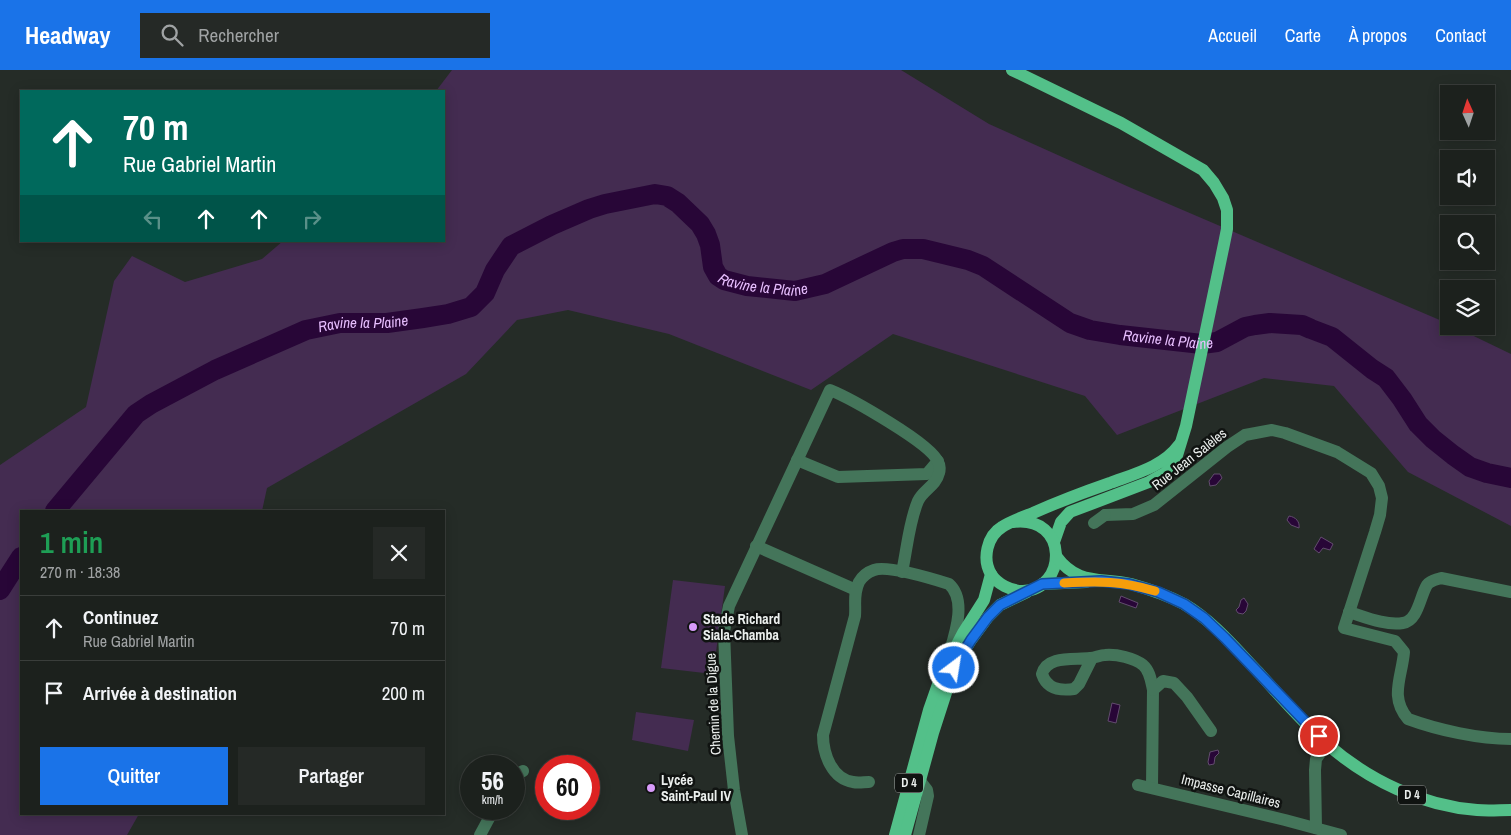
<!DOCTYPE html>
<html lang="fr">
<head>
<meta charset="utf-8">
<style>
  body { margin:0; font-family:"Archivo Narrow",sans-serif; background:#252926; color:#f1f3f6; height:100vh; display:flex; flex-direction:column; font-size:19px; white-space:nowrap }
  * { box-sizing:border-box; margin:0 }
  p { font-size:16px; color:#a0a3a4 }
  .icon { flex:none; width:28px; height:28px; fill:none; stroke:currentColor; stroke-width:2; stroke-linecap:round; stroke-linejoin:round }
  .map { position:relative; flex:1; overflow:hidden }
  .drawer { position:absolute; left:20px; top:440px; width:425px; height:305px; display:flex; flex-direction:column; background:#1c211d; border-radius:0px; box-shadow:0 2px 12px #0003,0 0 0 1px #3a3e3b }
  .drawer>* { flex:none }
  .hud { position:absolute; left:20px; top:20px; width:425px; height:152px; border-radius:0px; box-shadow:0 2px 12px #0003,0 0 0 1px #3a3e3b; background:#00695c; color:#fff; overflow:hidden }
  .needle { width:32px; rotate:357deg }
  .fabs { position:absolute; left:1440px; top:15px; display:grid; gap:10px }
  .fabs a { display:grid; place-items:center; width:55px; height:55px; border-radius:0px; background:#1c211d; box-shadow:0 2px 12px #0003,0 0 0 1px #3a3e3b; font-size:25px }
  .speed { position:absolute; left:460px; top:685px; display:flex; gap:10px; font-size:25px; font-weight:700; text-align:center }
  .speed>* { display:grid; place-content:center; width:65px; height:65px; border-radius:50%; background:#1c211d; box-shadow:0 2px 12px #0003,0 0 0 1px #3a3e3b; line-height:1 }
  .speed small { font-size:12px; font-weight:400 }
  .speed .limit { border:8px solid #d22; background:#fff; color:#111 }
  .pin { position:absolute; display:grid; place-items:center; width:42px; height:42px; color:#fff; margin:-21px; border:2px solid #fff; border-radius:50%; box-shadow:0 1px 5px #0007 }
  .me { position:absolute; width:55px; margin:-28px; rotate:31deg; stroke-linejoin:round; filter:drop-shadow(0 0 4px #0008) }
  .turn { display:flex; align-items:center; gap:18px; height:105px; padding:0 20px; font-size:22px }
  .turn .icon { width:65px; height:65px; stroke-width:2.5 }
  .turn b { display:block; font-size:35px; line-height:42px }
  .lanes { display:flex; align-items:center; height:48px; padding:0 20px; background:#0003; justify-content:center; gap:25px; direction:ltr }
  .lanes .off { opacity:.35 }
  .round { display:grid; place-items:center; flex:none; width:52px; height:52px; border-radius:0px; background:#252926 }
  .headline { display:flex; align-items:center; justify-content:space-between; height:85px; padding:0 20px }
  h1 { font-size:30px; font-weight:600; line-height:38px; color:#1e9e55 }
  .cta { display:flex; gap:10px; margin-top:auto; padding:10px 20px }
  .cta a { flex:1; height:58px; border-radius:0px; background:#1a73e8; color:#fff; font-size:20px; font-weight:600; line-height:58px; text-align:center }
  .cta a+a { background:#252926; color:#f1f3f6 }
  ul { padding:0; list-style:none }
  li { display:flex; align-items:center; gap:15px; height:65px; padding:0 20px; border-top:1px solid #3a3e3b }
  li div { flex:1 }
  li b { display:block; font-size:19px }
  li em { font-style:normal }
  header { display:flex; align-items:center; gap:30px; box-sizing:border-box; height:70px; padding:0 25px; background:#1a73e8; color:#fff }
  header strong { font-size:24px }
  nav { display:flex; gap:28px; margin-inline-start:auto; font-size:18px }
  .search { width:350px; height:45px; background:#252926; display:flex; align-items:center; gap:12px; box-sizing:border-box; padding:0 18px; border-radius:0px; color:#a0a3a4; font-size:19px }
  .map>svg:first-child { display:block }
  .green { fill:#442c51 }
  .water { fill:#280637; stroke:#624c6e }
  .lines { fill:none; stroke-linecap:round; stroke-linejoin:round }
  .river { stroke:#280637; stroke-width:20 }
  .minor { stroke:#44755a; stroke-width:12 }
  .major { stroke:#53c089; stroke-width:12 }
  .route-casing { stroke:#114b97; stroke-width:12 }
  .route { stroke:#1a73e8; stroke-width:9 }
  .slow { stroke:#f59e0b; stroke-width:9 }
  .poi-dot { fill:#d79bf9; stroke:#101311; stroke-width:2 }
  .labels { text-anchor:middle; stroke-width:5; stroke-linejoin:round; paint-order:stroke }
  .shield { fill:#101311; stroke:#a9adab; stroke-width:1 }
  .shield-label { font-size:12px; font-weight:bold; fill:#ebefed }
  .street-label { font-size:14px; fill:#ebefed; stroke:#101311 }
  .poi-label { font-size:14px; font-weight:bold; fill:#ebefed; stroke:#101311; text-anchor:start }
  .water-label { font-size:15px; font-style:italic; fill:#e7befe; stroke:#101311 }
</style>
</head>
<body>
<header>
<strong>Headway</strong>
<div class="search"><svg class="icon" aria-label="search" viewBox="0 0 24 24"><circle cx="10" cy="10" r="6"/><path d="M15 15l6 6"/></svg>Rechercher</div>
<nav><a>Accueil</a><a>Carte</a><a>À propos</a><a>Contact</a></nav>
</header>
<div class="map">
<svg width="1511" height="765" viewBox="0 0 1511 765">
  <rect width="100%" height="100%" fill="#252c27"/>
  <g class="green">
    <polygon points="452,0 901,0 989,54 1129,117 1435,248 1449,254 1449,256 1453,256 1511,284 1511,456 1408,402 1334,316 1264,308 1117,365 1085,326 893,264 811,320 669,264 568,240 517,250 466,304 267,418 262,441 21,441 21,744 139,744 127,765 0,765 0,395 86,337 114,211 132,186 185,212 262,189 283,171 444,171 444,21 436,21"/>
    <polygon points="673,510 725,516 713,604 661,598"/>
    <polygon points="636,642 694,650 688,681 632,670"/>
  </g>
  <g class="water">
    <polygon points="1214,404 1220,404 1222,408 1216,415 1210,416 1209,411"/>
    <path d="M 1289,446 C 1296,447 1300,452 1299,458 L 1291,455 L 1287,450 Z"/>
    <polygon points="1321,467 1333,474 1330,480 1323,478 1319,483 1314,479"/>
    <polygon points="1121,526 1138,533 1136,538 1119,532"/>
    <polygon points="1244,528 1248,534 1246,541 1243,544 1238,543 1236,540 1239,537 1241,530"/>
    <polygon points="1112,633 1120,635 1116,653 1108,651"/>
    <polygon points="1218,680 1219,683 1215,687 1214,694 1209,695 1208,692 1210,682"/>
  </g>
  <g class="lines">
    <g class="river">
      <path id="s1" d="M 55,441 L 136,344 L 151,334 L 215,300 L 306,260 L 340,253 L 387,253 L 423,248 L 448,244 L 471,237 L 485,223 L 495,200 L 511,176 L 552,155 L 589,139 L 605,134 L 655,124 L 667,126 L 678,133 L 700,154 L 706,164 L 710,175 L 713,197 L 718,206 L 724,210 L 747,216 L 795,221 L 825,214 L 893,182 L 903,179 L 923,179 L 968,190 L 983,196 L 1070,253 L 1090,260 L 1120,265 L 1202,274 L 1217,272 L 1245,257 L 1255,255 L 1270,253 L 1302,255 L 1311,259 L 1332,267 L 1372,299 L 1386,308 L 1402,329 L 1418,354 L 1433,369 L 1453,385 L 1470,397 L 1487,403 L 1511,408"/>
      <polyline points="0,520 21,487"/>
    </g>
    <g class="minor">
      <polyline points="797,390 838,407 927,404 938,391"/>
      <path d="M 1105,445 L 1133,444 L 1154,435 L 1227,377 L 1245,365 L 1272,360 L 1285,363 L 1337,382 L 1371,403 L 1379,416 L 1382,428 L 1380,445 L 1375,462 L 1344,558 L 1395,571 L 1404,582 C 1402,607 1389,627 1408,649 C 1438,660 1479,669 1511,669"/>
      <polyline points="1094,453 1105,445"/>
      <polyline points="756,476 856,520"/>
      <path d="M 1349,542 C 1365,547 1386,556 1403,553 C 1418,551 1420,526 1427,515 C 1431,510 1436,510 1441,508 L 1511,522"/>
      <path d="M 1092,588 L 1079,614 L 1074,619 C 1059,621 1047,619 1042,604 C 1047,585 1074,590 1090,588 C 1095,588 1100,585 1105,585 C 1117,584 1134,588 1143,595 C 1150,601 1151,611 1153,620 L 1152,717"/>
      <polyline points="1153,620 1163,611 1174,613 1187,627 1211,661"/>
      <polyline points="514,706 523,701"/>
      <path d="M 869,712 C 864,712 858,713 853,712 C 832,709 823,684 823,665 L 855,546 C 856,534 853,524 859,512 C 862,507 868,502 874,500 C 888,495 933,509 949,514 C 967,530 955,564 949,584"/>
      <polyline points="1138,715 1285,750 1341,765"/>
      <polyline points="1316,758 1315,700 1316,689 1327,674"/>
      <polyline points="480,765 494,739"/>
      <path d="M 742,765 L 734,720 L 728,666 L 724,561 L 729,536 L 830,320 C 850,328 932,374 938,392 C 940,395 940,400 939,403 C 936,416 923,420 918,431 C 909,452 907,479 902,502"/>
      <polyline points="919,765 928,726 927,720 920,711"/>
    </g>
    <g class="major">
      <polyline points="1012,0 1121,53 1203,100 1214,113 1223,128 1227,140 1227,159 1224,174 1186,356 1175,392 1165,403 1149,412 1070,442 1061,452 1054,472"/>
      <path d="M 1013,452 C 1070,445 1067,520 1023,521 C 1011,521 997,514 991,504 C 982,489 987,466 1002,457 C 1011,451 1023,447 1033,443 C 1058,432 1084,422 1110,413 C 1134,404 1163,397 1179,375"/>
      <path d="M 1056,486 C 1078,516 1100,507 1131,514 C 1149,519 1167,525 1184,534 C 1213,551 1236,579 1259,603 C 1281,627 1302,652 1327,674 C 1368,710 1422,736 1477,740 C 1488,741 1500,740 1511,740"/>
      <polyline points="1042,514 1086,512"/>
      <polyline points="895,765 929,640 942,603 963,563 984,530 991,504"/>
      <polyline points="905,765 933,663 954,598 971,570 988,547 1000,535 1027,522"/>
    </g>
  </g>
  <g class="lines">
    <g class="route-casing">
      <polyline id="route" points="954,598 971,570 988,547 1000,535 1042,514 1101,511 1129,514 1158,522 1184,534 1204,548 1225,568 1319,666"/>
    </g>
    <use href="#route" class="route"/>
    <path class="slow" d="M 1064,513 C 1100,511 1121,511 1155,521"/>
  </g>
  <g class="poi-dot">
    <circle cx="693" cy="557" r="5"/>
    <circle cx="651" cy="718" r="5"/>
  </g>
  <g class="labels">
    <g class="shield">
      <rect x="895" y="703.5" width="28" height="19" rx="4"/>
      <rect x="1398" y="715.5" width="28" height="19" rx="4"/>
    </g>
    <g class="shield-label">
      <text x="909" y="717">D 4</text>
      <text x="1412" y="729">D 4</text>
    </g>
    <g class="street-label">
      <text transform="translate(1189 389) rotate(-38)" y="5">Rue Jean Salèles</text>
      <text transform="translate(713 634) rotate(-93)" y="5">Chemin de la Digue</text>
      <text transform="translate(1231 721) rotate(14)" y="5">Impasse Capillaires</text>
    </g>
    <g class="poi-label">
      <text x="703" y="554">Stade Richard<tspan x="703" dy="16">Siala-Chamba</tspan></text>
      <text x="661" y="715">Lycée<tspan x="661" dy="16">Saint-Paul IV</tspan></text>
    </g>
    <g class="water-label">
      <text dy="5" stroke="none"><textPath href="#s1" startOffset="870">Ravine la Plaine</textPath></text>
      <text dy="5" stroke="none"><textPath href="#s1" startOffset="374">Ravine la Plaine</textPath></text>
      <text dy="5" stroke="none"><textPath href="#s1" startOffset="1305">Ravine la Plaine</textPath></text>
    </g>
  </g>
</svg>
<div class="fabs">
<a><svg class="needle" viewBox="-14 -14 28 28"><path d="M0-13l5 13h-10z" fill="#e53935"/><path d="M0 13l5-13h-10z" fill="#a0a3a4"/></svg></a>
<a><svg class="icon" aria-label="sound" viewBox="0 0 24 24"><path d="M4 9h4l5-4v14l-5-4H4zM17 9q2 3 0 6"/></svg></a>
<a><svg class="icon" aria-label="search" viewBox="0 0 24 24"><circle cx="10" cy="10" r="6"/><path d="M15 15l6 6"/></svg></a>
<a><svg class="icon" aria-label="layers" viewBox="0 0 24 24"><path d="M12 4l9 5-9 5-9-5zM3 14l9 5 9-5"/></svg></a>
</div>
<div class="speed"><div>56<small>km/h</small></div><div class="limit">60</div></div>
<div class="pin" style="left:1319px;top:666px;background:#d93025"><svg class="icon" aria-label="arrive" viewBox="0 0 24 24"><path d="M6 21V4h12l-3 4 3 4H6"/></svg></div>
<svg class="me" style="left:954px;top:598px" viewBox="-20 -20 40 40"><circle r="17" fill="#1a73e8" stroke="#fff" stroke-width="3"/><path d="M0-11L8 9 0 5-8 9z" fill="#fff"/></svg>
<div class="hud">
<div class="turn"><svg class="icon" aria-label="ahead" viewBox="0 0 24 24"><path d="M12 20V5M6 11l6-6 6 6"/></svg><div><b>70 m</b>Rue Gabriel Martin</div></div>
<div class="lanes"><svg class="icon off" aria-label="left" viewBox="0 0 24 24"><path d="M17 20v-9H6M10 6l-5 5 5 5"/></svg><svg class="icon" aria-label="ahead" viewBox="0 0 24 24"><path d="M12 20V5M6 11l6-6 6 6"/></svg><svg class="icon" aria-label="ahead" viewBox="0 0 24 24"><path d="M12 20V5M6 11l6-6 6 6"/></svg><svg class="icon off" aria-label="right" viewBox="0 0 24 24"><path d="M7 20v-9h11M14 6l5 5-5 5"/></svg></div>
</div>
<section class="drawer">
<div class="headline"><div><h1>1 min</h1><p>270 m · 18:38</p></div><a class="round"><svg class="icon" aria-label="close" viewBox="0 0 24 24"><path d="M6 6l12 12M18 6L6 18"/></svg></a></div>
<ul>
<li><svg class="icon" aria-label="ahead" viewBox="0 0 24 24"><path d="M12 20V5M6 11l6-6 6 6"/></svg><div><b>Continuez</b><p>Rue Gabriel Martin</p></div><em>70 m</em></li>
<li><svg class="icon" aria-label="arrive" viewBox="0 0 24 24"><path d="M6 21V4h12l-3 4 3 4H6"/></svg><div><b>Arrivée à destination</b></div><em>200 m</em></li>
</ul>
<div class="cta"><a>Quitter</a><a>Partager</a></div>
</section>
</div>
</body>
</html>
